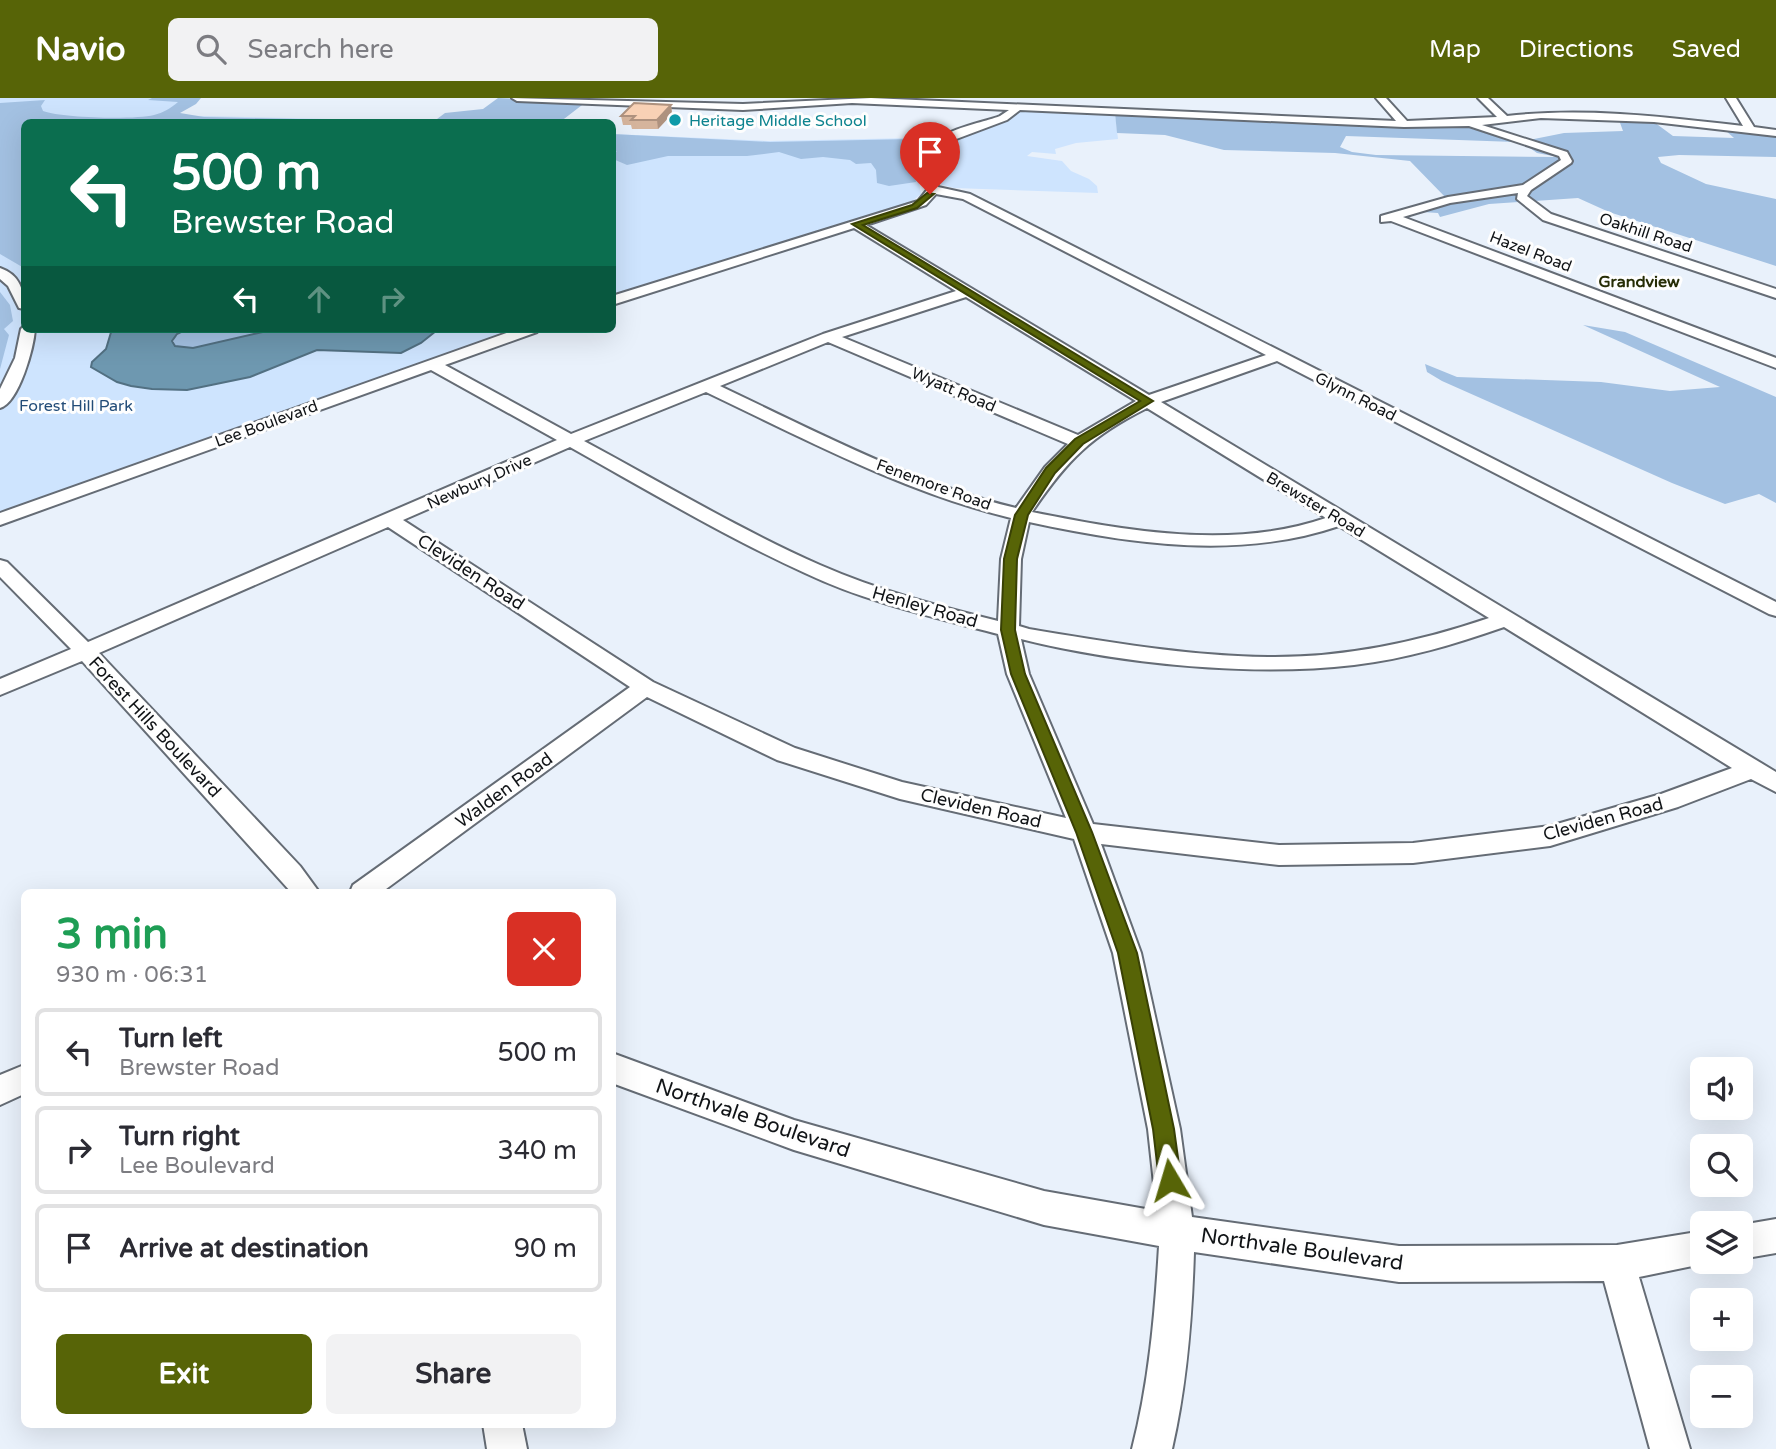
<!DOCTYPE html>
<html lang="en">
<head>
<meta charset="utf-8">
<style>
  body { margin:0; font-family:"Varela Round",sans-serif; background:#f2f2f3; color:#2b2b33; height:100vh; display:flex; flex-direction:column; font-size:26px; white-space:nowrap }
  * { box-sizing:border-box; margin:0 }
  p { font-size:23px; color:#7c7c81 }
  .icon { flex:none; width:38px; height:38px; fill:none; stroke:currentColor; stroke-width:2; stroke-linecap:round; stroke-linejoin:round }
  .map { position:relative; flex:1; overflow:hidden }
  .drawer { position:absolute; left:21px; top:791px; width:595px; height:539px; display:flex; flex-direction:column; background:#fff; border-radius:10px; box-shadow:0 7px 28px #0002 }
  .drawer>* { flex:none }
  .guide { position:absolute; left:21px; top:21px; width:595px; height:214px; border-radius:10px; box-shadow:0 7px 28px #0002; background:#0b6e4f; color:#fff; overflow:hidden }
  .tools { position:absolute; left:1690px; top:959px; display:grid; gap:14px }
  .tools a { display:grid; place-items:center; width:63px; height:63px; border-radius:10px; background:#fff; box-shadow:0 7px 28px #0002; font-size:35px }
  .pin { position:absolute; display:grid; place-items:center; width:60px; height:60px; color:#fff; margin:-72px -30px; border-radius:50% 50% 50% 0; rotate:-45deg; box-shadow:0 0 7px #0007 }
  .pin .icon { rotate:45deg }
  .me { position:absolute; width:77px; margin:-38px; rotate:353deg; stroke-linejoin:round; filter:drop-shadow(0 0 5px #0008) }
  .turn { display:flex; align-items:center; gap:24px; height:147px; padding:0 35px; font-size:32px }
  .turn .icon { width:91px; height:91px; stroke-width:2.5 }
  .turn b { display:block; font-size:49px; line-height:60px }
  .lanes { display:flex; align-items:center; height:66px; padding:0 35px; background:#0003; justify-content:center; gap:35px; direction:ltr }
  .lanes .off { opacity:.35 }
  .round { display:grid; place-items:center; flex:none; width:74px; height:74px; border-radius:10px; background:#f2f2f3 }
  .head { display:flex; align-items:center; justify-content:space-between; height:119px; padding:0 35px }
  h1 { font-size:42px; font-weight:700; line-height:52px; color:#1e9e55 }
  .cta { display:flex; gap:14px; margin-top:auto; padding:14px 35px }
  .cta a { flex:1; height:80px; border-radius:10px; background:#576407; color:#fff; font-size:28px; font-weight:700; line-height:80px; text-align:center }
  .cta a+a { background:#f2f2f3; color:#2b2b33 }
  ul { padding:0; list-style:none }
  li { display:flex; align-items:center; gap:21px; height:88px; margin:0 14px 10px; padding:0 21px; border:4px solid #e1e1e2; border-radius:10px }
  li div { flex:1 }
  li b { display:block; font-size:26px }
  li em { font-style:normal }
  header { display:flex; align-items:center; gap:42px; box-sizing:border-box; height:98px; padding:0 35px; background:#576407; color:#fff }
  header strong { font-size:33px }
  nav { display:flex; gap:38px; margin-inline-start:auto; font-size:24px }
  .search { width:490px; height:63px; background:#f2f2f3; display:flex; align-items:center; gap:18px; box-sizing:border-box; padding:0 24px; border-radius:10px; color:#7c7c81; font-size:26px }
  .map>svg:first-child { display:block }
  .green { fill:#cee4fe }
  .forest { fill:#a3c1e2 }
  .water { fill:#6e98b0; stroke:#527082; stroke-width:2 }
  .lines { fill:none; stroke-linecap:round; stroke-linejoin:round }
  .minor-casing { stroke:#656c75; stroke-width:4 }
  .minor { fill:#fff; fill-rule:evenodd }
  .wall { fill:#d5b49c }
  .shaded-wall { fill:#ae927f }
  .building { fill:#f8d1b5; stroke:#ae927f; stroke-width:2 }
  .route { fill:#576407; stroke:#394105; stroke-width:2 }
  .culture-dot { fill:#0f9aa8; stroke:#fefefe; stroke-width:2.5 }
  .labels { text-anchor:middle; stroke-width:6; stroke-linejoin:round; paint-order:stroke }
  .far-culture-label { font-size:16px; fill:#0d838f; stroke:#fefefe; text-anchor:start }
  .far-street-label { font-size:16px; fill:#101316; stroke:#fefefe }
  .far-neighbourhood-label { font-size:16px; font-weight:bold; fill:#262d05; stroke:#fefefe }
  .far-park-label { font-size:16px; fill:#224c78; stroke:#fefefe }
  .street-label { font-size:18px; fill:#101316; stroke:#fefefe }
  .near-street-label { font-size:21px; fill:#101316; stroke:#fefefe }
</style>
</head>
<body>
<header>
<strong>Navio</strong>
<div class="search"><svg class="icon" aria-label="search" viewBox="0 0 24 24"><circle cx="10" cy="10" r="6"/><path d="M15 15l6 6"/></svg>Search here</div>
<nav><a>Map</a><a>Directions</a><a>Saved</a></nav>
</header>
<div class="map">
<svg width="1776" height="1351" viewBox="0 0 1776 1351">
  <rect width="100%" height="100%" fill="#e9f1fb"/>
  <g class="green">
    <polygon points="0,0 194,0 160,17 466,24 24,24 24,231 518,231 0,414"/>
    <polygon points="1017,10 1115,15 1118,41 1076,45 1055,51 1056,56 1032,54 1027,58 1062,63 1071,73 1089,81 1097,88 1098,95 954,90 942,87 926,73 935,47 994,25"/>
    <polygon points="613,36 768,43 913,40 928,46 917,72 921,96 910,105 613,199"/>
  </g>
  <g class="forest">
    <path d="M 152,0 L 201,0 L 196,6 L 180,15 L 204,19 L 385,23 L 437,21 L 445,15 L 483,11 L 498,0 L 586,4 L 560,24 L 24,24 L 24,170 L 0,156 L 0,5 L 45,2 L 41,8 L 43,13 C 62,20 134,22 154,17 C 163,15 171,10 178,4 L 148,2 Z"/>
    <polygon points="1115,15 1467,29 1515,44 1346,38 1340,49 1352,54 1376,57 1558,59 1537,55 1527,48 1529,42 1564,35 1623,33 1619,22 1654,24 1673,38 1734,40 1725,32 1776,37 1776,59 1679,57 1658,59 1661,65 1706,86 1776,101 1776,168 1609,114 1578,100 1489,106 1440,119 1438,115 1422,114 1423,111 1447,101 1410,63 1335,55 1224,52 1165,37 1117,35"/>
    <path d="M 612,36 L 770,44 L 911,41 L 927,46 L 922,48 C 915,60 913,72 916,84 L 889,88 L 877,85 L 876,72 L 871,65 L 856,66 L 850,62 L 823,59 L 801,61 L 779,54 L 747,58 L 668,58 L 627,67 L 613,61 L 613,56 L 617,53 L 613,53 Z"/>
    <polygon points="0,194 10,207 13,223 4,231 9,237 0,271"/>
    <polygon points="1583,227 1625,234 1776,299 1776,405 1759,396 1725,406 1672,385 1442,283 1427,274 1425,266 1457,279 1601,284 1670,293 1720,289"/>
    <polygon points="187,231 276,231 193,250 175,248 173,240"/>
  </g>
  <polygon class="water" points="112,231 187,231 177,236 172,243 175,248 193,250 276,231 436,233 421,245 401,255 317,252 250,279 187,292 152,291 131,288 117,284 91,269 92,264 106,251"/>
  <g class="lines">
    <g class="minor-casing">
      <g id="minor">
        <path d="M 512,0 L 743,6 L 871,0 L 1396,23 L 1376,0 L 1386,0 L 1407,23 L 1497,19 L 1478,0 L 1488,0 L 1507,18 C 1586,9 1665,19 1743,28 L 1726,0 L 1736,0 L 1754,29 L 1776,32 L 1776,38 L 1654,24 L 1541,20 L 1482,27 L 1567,54 L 1572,63 L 1571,65 L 1531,92 L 1527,98 L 1551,116 L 1776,191 L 1776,200 L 1543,122 L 1517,101 L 1518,95 L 1450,105 L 1403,119 L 1776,260 L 1776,270 L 1391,123 L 1381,124 L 1381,118 L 1448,99 L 1523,87 L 1561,62 L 1559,58 L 1469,28 L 1404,29 L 1020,12 L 1007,22 L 943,46 L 935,55 L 933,70 L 938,89 L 970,96 L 1776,504 L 1776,518 L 1769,516 L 1277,263 L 1161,304 L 1776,674 L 1776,694 L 1751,681 L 1678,709 L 1550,748 L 1413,765 L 1279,767 L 1101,746 L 1141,855 L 1180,1031 L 1192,1119 L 1399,1148 L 1617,1147 L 1703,1133 L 1703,1164 L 1712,1164 L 1639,1179 L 1690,1351 L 1650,1351 L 1604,1183 L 1399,1184 L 1194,1154 C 1192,1220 1187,1286 1172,1351 L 1132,1351 C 1149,1285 1155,1216 1159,1148 L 1044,1127 L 794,1052 L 612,985 L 612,955 L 794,1022 L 1044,1093 L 1157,1113 L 1148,1031 L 1113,855 L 1074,741 L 900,701 L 777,662 L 647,599 L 382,794 L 350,794 L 353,787 L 630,589 L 388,429 L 99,555 L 300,768 L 319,794 L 291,794 L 82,563 L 0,597 L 0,581 L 71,551 L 0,479 L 0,462 L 7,464 L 88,544 L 557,342 L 431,272 L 0,427 L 0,415 L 518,231 L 539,231 L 537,234 L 445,267 L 571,336 L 823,236 L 956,193 L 854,130 L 612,207 L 612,198 L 918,103 L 927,92 C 926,85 922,77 922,70 C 921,33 974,28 1000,18 L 1009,12 L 852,5 L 743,12 L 517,3 ZM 936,96 L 963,101 L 1266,257 L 1149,297 L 866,127 L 926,107 ZM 966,199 L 1136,303 L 1078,337 L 842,239 ZM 828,244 L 1068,346 L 1045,369 L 1016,410 C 913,385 815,333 720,288 ZM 706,294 C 805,341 904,394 1011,420 L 1001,461 L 998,523 C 937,508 877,492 820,467 C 739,431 662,385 584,343 ZM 1147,310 L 1326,420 C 1233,452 1127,433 1032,414 C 1067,362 1091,338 1147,310 ZM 570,349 C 647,392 724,438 805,475 C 866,504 933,519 998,536 L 1007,576 L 1066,720 L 902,684 L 795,650 L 653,584 L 403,422 ZM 1029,424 C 1130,446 1239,462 1339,428 L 1489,520 C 1419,544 1343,560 1268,559 C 1188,558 1108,544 1029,531 L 1019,528 L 1021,461 ZM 1504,529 L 1732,670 L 1661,696 L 1550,728 L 1413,745 L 1279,747 L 1093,726 L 1029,576 L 1021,541 C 1121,566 1252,579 1354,567 C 1406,561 1455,546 1504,529 Z"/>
        <path d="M 0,170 C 20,177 24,192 24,211 L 19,210 L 8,188 L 0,181 Z"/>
        <path d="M 24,228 L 24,231 L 35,231 C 34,249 19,305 0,310 L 0,291 L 15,260 L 21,231 Z"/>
        <polygon points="24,967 24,996 0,1007 0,977"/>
        <polygon points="1776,1121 1776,1155 1741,1161 1741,1127"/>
        <polygon points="483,1326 522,1326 527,1351 487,1351"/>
      </g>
    </g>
    <use href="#minor" class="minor"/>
  </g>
  <polygon class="wall" points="671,7 672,16 658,31 632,31 631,27 623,27 621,18"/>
  <polygon class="shaded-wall" points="671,7 672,16 658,31 657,22"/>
  <polygon class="building" points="634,5 671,7 657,22 631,22 635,18 621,18"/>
  <polygon class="route" points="927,95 934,96 917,110 863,127 1153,303 1083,346 1055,375 1028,417 1017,461 1015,532 1025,576 1092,734 1137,855 1174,1031 1181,1082 1178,1090 1170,1093 1162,1090 1159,1082 1153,1031 1118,855 1076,734 1011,576 1001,532 1004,461 1015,417 1046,370 1075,341 1140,303 852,126 912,107"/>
  <circle class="culture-dot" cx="675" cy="22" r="7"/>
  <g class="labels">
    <g class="far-culture-label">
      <text x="689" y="28">Heritage Middle School</text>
    </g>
    <g class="far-street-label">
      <text transform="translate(1646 134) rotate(18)" y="6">Oakhill Road</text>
      <text transform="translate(1531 153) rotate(21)" y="6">Hazel Road</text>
      <text transform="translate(954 291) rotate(23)" y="6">Wyatt Road</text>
      <text transform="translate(1356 298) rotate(27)" y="6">Glynn Road</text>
      <text transform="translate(266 325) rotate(-20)" y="6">Lee Boulevard</text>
      <text transform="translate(479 383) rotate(-24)" y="6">Newbury Drive</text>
      <text transform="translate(934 386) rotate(20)" y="6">Fenemore Road</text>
      <text transform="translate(1316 406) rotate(31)" y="6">Brewster Road</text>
    </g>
    <g class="far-neighbourhood-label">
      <text x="1639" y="189">Grandview</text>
    </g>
    <g class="far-park-label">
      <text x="76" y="313">Forest Hill Park</text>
    </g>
    <g class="street-label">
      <text transform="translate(471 474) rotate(33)" y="6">Cleviden Road</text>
      <text transform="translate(925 509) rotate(16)" y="6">Henley Road</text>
      <text transform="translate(155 629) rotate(47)" y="6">Forest Hills Boulevard</text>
      <text transform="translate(504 692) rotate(-36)" y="6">Walden Road</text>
      <text transform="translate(981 710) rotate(13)" y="6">Cleviden Road</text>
      <text transform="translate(1603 721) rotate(-15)" y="6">Cleviden Road</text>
    </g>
    <g class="near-street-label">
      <text transform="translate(753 1020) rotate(19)" y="7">Northvale Boulevard</text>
      <text transform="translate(1302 1151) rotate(8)" y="7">Northvale Boulevard</text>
    </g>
  </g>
</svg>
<div class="tools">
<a><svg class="icon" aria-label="sound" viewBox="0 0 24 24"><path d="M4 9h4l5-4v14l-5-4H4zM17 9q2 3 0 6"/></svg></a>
<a><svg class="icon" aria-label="search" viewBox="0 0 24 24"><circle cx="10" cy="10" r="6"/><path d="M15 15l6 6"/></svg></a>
<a><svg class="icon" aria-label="layers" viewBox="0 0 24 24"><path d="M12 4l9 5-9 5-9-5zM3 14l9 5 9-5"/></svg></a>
<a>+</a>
<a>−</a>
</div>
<div class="pin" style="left:930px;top:96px;background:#d93025"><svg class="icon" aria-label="arrive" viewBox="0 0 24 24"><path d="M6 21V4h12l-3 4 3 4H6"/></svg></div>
<svg class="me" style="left:1170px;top:1082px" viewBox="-20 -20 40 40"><path d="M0-17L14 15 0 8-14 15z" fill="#576407" stroke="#fff" stroke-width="4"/></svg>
<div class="guide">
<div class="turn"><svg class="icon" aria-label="left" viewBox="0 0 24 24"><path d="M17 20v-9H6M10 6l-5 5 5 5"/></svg><div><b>500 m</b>Brewster Road</div></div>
<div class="lanes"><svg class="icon" aria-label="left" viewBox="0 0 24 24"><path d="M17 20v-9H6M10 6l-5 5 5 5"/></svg><svg class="icon off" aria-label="ahead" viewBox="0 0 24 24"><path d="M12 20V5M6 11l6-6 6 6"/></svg><svg class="icon off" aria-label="right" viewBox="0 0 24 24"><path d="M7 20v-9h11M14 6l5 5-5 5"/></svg></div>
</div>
<section class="drawer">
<div class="head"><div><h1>3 min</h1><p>930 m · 06:31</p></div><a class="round" style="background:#d93025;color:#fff"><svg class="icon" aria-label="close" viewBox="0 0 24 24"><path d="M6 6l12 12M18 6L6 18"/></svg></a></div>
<ul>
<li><svg class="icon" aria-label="left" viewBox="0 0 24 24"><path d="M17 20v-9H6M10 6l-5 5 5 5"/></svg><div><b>Turn left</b><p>Brewster Road</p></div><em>500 m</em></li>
<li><svg class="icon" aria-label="right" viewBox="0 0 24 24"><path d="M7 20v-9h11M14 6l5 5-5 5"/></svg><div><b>Turn right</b><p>Lee Boulevard</p></div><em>340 m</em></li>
<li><svg class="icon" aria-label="arrive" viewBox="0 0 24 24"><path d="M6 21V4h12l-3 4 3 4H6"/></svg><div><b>Arrive at destination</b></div><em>90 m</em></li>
</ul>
<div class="cta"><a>Exit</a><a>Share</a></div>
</section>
</div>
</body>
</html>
